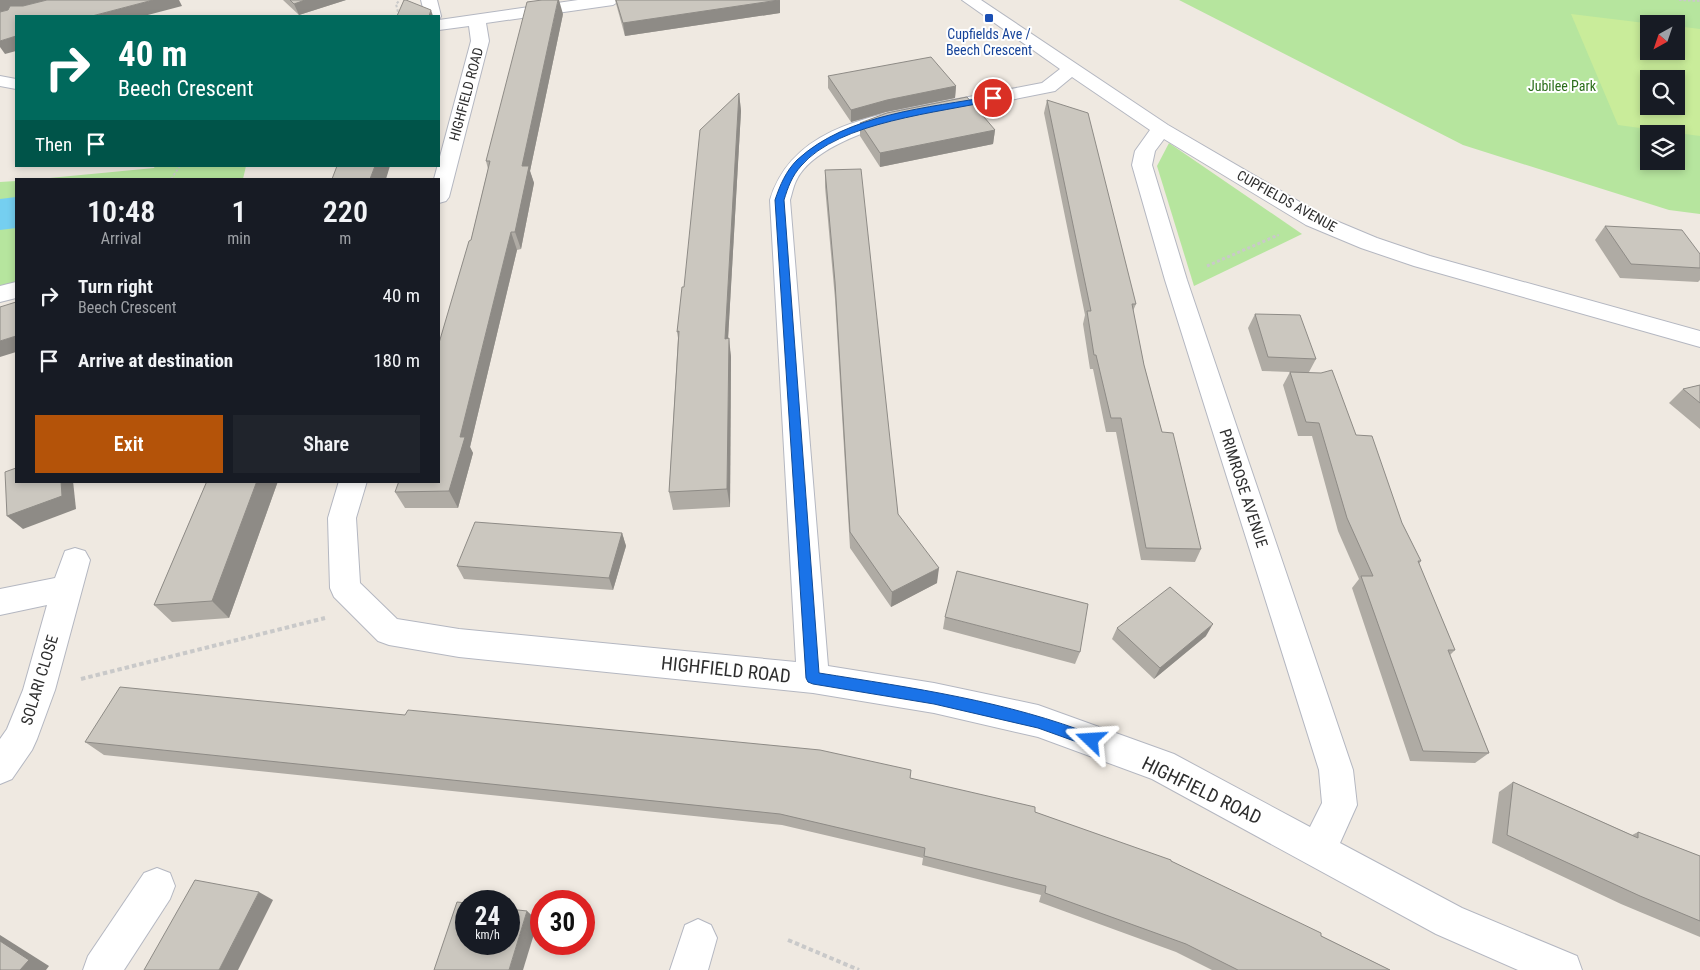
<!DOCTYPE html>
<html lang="en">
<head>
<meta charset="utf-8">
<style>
  body { margin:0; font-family:"Roboto Condensed",sans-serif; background:#20242c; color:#f1f3f6; height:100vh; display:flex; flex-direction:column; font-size:19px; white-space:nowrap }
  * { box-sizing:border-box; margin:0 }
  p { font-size:16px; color:#9ea1a6 }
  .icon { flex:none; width:28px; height:28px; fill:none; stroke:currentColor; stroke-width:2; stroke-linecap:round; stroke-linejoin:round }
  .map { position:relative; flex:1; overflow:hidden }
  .side { position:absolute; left:15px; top:178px; width:425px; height:305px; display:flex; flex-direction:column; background:#171b24; border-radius:0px; box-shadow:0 2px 8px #0003 }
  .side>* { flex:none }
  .guide { position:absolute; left:15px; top:15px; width:425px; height:152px; border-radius:0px; box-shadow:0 2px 8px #0003; background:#00695c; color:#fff; overflow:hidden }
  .needle { width:32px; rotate:220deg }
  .controls { position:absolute; left:1640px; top:15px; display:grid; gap:10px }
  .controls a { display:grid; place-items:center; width:45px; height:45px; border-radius:0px; background:#171b24; box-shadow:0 2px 8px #0003; font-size:25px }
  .speed { position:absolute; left:455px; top:890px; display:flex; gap:10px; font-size:25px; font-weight:700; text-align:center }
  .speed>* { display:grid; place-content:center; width:65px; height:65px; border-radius:50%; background:#171b24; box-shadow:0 2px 8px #0003; line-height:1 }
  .speed small { font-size:12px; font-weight:400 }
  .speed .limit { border:8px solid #d22; background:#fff; color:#111 }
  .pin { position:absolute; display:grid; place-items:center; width:42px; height:42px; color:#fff; margin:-21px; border:2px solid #fff; border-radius:50%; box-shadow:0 1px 5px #0007 }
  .me { position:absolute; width:55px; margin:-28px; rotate:290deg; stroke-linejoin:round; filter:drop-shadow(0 0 4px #0008) }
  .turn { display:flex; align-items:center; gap:18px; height:105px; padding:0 20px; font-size:22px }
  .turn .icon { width:65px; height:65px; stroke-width:2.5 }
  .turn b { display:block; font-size:35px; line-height:42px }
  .then { display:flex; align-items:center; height:48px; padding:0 20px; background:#0003; gap:10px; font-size:19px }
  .eta { display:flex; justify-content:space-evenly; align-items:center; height:85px; text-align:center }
  .eta b { font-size:30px; font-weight:600; line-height:35px }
  .primary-button { display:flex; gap:10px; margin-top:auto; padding:10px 20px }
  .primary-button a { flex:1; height:58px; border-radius:0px; background:#b45309; color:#fff; font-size:20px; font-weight:600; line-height:58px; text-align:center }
  .primary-button a+a { background:#20242c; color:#f1f3f6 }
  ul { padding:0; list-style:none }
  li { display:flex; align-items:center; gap:15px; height:65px; padding:0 20px }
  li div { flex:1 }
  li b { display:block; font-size:19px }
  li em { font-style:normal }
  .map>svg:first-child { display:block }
  .green { fill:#b6e59e; fill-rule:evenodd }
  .pitch { fill:#c9ec9a; fill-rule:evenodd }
  .water { fill:#75cff0 }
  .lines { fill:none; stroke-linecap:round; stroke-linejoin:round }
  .minor-casing { stroke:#b4b7c1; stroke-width:2 }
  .path-far2 { stroke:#c9c9c9; stroke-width:2; stroke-dasharray:2.5 2; stroke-linecap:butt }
  .path-far1 { stroke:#c9c9c9; stroke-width:3; stroke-dasharray:3 2.5; stroke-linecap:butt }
  .path { stroke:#c9c9c9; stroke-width:4; stroke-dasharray:4.5 3; stroke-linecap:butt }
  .minor { fill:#fff; fill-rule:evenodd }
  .wall { fill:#afaba4 }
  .shaded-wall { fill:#8e8b86 }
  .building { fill:#cbc7bf; stroke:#8e8b86 }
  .route { fill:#1a73e8; stroke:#114b97 }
  .transit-dot { fill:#1a4fb4; stroke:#fff; stroke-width:2 }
  .labels { text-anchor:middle; stroke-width:4; stroke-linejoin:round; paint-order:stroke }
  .far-transit-label { font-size:14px; fill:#164399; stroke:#fff }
  .far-park-label { font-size:14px; fill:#2c6e1b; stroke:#fff }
  .far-street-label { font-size:14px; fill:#2e2e2e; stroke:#fff }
  .street-label { font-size:16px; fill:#2e2e2e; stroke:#fff }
  .near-street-label { font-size:19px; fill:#2e2e2e; stroke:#fff }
</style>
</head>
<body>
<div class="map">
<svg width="1700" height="970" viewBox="0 0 1700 970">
  <rect width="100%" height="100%" fill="#efe9e1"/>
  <g class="green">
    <path d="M 1179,0 L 1700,0 L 1700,214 L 1669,210 L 1463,145 ZM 1649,24 L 1676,24 L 1676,51 L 1649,51 ZM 1649,79 L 1676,79 L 1676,106 L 1649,106 ZM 1649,134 L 1676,134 L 1676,161 L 1649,161 Z"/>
    <polygon points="1169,143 1302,234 1194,286 1157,166"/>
    <polygon points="155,166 246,166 243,179 39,179 154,168"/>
    <polygon points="16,181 16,283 0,287 0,182"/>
  </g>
  <path class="pitch" d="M 1571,14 L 1653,24 L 1649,24 L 1649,51 L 1676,51 L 1676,26 L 1700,29 L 1700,136 L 1618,125 ZM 1649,79 L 1676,79 L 1676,106 L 1649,106 Z"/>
  <polygon class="water" points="16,197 16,228 0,230 0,199"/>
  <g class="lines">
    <g class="minor-casing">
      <g id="minor">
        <polygon points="421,0 437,0 441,16 439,20 439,16 425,16"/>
        <polygon points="578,0 621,0 613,5 486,23 489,41 449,197 446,201 439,203 439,179 434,179 471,41 469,26 439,30 439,20"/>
        <path d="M 962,0 L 981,0 L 1168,125 L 1322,215 L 1377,238 L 1430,256 L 1700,331 L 1700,347 L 1414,266 L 1361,248 L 1306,225 L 1164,139 L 1155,151 L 1152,165 L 1187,280 L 1353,770 L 1357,805 L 1340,843 L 1462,908 L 1577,956 L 1582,970 L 1518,970 L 1436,934 L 1152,779 L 1038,737 L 934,713 L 813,693 L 459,657 L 389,645 L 378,641 L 334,597 L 330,588 L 328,518 L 339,481 L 367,481 L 356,518 L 360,583 L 397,619 L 459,629 L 796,662 L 770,200 C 792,127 872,116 937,103 C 972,96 1007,90 1042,83 L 1060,69 ZM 1072,77 L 1150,130 L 1135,151 L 1132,165 L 1165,280 L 1319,770 L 1322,803 L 1310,827 L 1174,754 L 1038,705 L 934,683 L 828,666 L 790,200 C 792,194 793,187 796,181 C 809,152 858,134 886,125 L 1055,91 Z"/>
        <polygon points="0,76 16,79 16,89 0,86"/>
        <polygon points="16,282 16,298 0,302 0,286"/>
        <polygon points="75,548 85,551 90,560 55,690 37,739 32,750 12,779 0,784 0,739 7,729 23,690 47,605 0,615 0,589 55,578 65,551"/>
        <polygon points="157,868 170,873 175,886 170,899 124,970 83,970 88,956 144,873"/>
        <polygon points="698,919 711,925 717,938 708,970 670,970 685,925"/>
      </g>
    </g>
    <g class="path-far2">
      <polyline points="1679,0 1700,1"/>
      <polyline points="399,16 396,4 400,0"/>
      <polyline points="171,179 180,166"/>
      <polyline points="1273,237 1279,235"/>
    </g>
    <polyline class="path-far1" points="1207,266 1276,236"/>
    <g class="path">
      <polyline points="81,679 325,618"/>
      <polyline points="788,940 859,970"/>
    </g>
    <use href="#minor" class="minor"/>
  </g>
  <g class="wall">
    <polygon points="283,0 346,0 299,15"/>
    <polygon points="615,0 780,0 780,13 625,36"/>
    <polygon points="563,14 530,171 534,183 521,249 517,250 470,447 473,453 458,508 405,508 395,492 439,481 471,240 488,169 486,161"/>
    <polygon points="828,76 956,86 955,98 886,112 851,122 828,88"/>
    <polygon points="739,93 741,111 728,338 731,357 730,507 673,510 669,492 678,338 677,332 684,287"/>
    <polygon points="1047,100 1136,304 1133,311 1144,365 1162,432 1201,549 1195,562 1141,560 1116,432 1106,432 1093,369 1090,369 1083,324 1085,315 1044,113"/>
    <polygon points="860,123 995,130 993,144 880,167 860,136"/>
    <polygon points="825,170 898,514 937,583 891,607 850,548 835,299 825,187"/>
    <polygon points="1605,226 1700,254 1700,280 1698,282 1620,278 1595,240"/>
    <polygon points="1255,314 1316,359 1309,372 1356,435 1402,523 1421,561 1419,564 1455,650 1450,655 1489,753 1475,763 1410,761 1352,588 1359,579 1338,531 1312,436 1298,436 1283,385 1290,372 1262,371 1248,328"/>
    <polygon points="1700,385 1700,429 1669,403 1683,389"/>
    <polygon points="207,481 278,481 229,618 172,622 154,605"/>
    <polygon points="622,533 626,546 613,590 464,579 457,566"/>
    <polygon points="945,617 1080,652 1075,664 943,629"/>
    <polygon points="1117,628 1206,636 1154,679 1112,639"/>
    <polygon points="85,742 910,778 1035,812 1171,861 1390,970 1212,970 1176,952 1039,902 1041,895 922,865 923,858 782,825 104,755"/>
    <polygon points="1513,782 1632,835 1638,832 1700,856 1700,937 1621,904 1492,843 1499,792"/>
  </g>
  <g class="shaded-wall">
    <polygon points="0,0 47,0 0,12"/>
    <polygon points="153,0 179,0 182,6 144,16 92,16"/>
    <polygon points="305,0 346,0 299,15 294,4"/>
    <polygon points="558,0 559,0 563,14 530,171 534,183 521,249 515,232 522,166"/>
    <polygon points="780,0 780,13 625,36 623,23"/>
    <polygon points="431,10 433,16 429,16"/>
    <polygon points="16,36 16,51 5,54 0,47 0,41"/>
    <polygon points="956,86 955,98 886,112 851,122 851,110 887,100"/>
    <polygon points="739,93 741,111 727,357 725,339"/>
    <polygon points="995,130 993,144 880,167 880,153"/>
    <polygon points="375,166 390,166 386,179 370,179"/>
    <polygon points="511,232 517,250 470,447 473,453 458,508 449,491 460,437"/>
    <polygon points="16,336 16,352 0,357 0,341"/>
    <polygon points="729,338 731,357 730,507 727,489"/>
    <polygon points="61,481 73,481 76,509 23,529 7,516"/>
    <polygon points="257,481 278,481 229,618 212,601"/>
    <polygon points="622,533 626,546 613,590 609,578"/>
    <polygon points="939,568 937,583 891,607 892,592"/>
    <polygon points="1213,624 1206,636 1154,679 1160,668"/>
    <polygon points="259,892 273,900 238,970 219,970"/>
    <polygon points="527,911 538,921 523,970 509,970"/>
    <polygon points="0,935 49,966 46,970 20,970 0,941"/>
  </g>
  <g class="building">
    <polygon points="47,0 153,0 92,16 16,16 16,36 0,41 0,12 8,10 10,6 23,6"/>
    <polygon points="290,0 305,0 294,4"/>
    <polygon points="404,0 406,0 431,10 429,16 397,16"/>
    <polygon points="542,0 558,0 522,166 529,166 515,232 511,232 460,437 465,437 449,491 395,492 399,481 439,481 439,343 469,241 471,240 490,161 486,161 527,2"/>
    <polygon points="616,0 779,0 623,23"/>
    <polygon points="931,57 956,86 887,100 851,110 828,76"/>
    <polygon points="739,93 725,339 729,338 727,489 669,492 679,331 677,332 682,287 684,287 700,130"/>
    <polygon points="967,97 995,130 880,153 860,123 887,113"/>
    <polygon points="1047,100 1088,113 1136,304 1132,304 1144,365 1162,432 1173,433 1201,549 1146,548 1121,418 1111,418 1096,355 1094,355 1087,311 1091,311"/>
    <polygon points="337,166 375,166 370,179 332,179"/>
    <polygon points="861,169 898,514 939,568 892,592 850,532 835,282 825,170"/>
    <polygon points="1605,226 1682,230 1700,254 1700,268 1631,264"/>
    <polygon points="16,302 16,336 0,341 0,307"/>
    <polygon points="1255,314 1300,315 1316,359 1268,357"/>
    <polygon points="1332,370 1356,435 1372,436 1402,523 1421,561 1418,561 1455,650 1448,650 1489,753 1423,751 1361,576 1373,576 1347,518 1319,423 1306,422 1290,372 1321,373"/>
    <polygon points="1700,385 1700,403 1683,389"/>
    <polygon points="16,468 16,481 61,481 62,496 7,516 5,472"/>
    <polygon points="207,481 257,481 212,601 154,605"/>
    <polygon points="475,522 622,533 609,578 457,566"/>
    <polygon points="957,571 1088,604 1080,652 945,617"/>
    <polygon points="1170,587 1213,624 1160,668 1117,628"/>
    <polygon points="120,687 405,715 408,710 820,750 911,770 910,778 1035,807 1035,812 1171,860 1171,861 1321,933 1321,936 1390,970 1238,970 1186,944 1045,893 1046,886 924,856 925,848 780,814 85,742"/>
    <polygon points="1513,782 1638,838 1638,832 1700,856 1700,921 1640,896 1507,835"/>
    <polygon points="195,880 259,892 219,970 144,970"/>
    <polygon points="457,902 466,903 466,944 509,944 509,909 527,911 509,970 434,970"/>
    <polygon points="0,941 29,960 20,970 0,970"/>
  </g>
  <path class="route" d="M 993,96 L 997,98 L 995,100 C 940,113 839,121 801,166 C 792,176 788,187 784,200 L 819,673 C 913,688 1007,701 1096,736 L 1098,740 L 1096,745 L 1091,747 L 1038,728 L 934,704 L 813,684 L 808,682 L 806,678 L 775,200 C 780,185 786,171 797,160 C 848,113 929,108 993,96 Z"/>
  <rect class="transit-dot" x="984" y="13" width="10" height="10" rx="2.5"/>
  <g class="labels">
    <g class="far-transit-label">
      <text x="989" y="39">Cupfields Ave /<tspan x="989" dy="16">Beech Crescent</tspan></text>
    </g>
    <g class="far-park-label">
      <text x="1562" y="91">Jubilee Park</text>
    </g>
    <g class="far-street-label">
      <text transform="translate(466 94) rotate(-75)" y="5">HIGHFIELD ROAD</text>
      <text transform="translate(1287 201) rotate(29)" y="5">CUPFIELDS AVENUE</text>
    </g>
    <g class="street-label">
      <text transform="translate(1244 488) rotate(72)" y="6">PRIMROSE AVENUE</text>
      <text transform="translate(39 680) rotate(-73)" y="6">SOLARI CLOSE</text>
    </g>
    <g class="near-street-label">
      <text transform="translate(726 669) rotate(6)" y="7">HIGHFIELD ROAD</text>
      <text transform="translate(1202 790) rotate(26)" y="7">HIGHFIELD ROAD</text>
    </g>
  </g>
</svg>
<div class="controls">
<a><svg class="needle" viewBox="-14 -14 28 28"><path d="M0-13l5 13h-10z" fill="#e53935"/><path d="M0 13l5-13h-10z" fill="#9ea1a6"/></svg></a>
<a><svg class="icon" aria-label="search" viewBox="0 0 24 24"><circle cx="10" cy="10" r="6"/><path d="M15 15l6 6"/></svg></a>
<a><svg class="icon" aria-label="layers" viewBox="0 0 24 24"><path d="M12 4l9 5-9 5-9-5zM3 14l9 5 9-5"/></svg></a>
</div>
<div class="speed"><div>24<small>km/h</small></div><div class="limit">30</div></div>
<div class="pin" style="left:993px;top:98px;background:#d93025"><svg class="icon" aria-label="arrive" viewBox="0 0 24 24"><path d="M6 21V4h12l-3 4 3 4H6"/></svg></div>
<svg class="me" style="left:1091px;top:740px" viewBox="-20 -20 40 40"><path d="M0-17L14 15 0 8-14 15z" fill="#1a73e8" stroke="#fff" stroke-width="4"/></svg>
<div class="guide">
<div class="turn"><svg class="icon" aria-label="right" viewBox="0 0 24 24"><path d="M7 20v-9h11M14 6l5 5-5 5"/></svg><div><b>40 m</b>Beech Crescent</div></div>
<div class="then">Then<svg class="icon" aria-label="arrive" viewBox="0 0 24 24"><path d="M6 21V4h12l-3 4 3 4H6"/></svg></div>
</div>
<section class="side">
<div class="eta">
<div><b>10:48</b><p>Arrival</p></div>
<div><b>1</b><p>min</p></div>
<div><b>220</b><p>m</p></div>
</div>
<ul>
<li><svg class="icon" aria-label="right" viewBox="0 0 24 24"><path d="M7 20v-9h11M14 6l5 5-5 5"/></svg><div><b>Turn right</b><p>Beech Crescent</p></div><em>40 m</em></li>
<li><svg class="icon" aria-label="arrive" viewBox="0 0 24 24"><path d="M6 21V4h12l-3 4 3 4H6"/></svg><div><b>Arrive at destination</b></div><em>180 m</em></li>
</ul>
<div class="primary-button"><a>Exit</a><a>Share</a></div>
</section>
</div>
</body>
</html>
